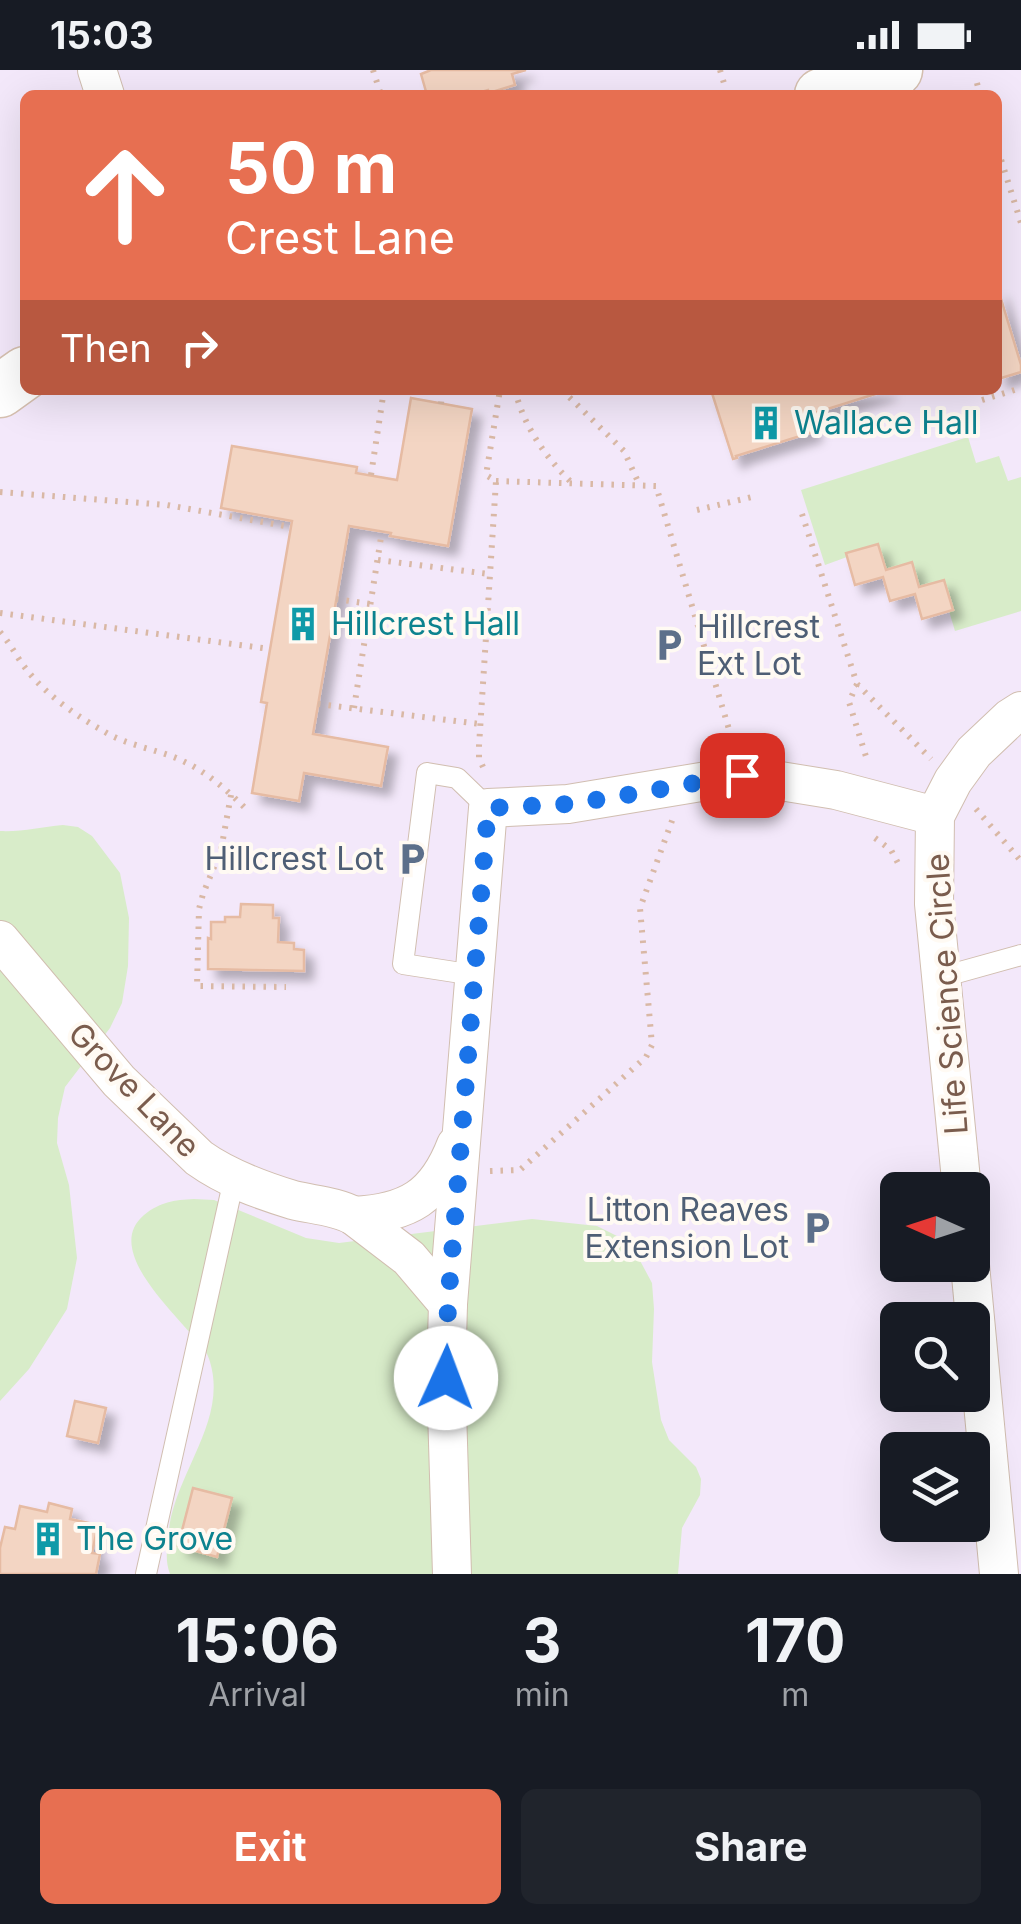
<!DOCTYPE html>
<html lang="en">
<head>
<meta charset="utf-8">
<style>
  body { margin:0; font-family:Inter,sans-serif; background:#20242c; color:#f1f3f6; height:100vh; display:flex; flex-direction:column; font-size:38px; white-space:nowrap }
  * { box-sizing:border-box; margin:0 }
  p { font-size:32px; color:#9ea1a6 }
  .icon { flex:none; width:55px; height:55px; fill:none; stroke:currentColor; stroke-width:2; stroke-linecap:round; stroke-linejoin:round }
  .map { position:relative; height:1504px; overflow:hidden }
  .side { display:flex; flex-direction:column; background:#171b24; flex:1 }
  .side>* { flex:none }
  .hud { position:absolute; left:20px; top:20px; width:982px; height:305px; border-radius:15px; box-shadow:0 10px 40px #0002; background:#e76f51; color:#fff; overflow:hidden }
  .needle { width:65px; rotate:273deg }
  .buttons { position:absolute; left:880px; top:1102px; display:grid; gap:20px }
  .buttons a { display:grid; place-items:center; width:110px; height:110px; border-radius:15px; background:#171b24; box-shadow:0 10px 40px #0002; font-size:50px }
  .pin { position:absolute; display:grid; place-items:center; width:85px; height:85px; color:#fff; margin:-42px; border-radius:20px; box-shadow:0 5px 15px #0006 }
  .me { position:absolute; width:110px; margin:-55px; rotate:2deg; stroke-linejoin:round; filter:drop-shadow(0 0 8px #0008) }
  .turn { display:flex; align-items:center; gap:35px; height:210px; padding:0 40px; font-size:45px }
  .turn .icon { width:130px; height:130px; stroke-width:2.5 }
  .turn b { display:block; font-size:70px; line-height:85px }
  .then { display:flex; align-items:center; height:95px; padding:0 40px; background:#0003; gap:20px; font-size:38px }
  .eta { display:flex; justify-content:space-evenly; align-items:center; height:170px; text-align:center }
  .eta b { font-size:60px; font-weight:700; line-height:70px }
  .primary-button { display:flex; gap:20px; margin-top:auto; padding:20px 40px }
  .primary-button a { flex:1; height:115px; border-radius:15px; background:#e76f51; color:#fff; font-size:40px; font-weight:700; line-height:115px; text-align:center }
  .primary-button a+a { background:#20242c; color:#f1f3f6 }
  .status { display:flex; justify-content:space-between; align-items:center; height:70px; padding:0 50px; background:#171b24; direction:ltr }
  .status svg { height:28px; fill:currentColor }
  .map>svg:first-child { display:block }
  .education { fill:#f3e8fa; fill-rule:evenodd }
  .green { fill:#d8ecc9 }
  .building { fill:#f3d5c3; stroke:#e6bba3; stroke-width:2.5; filter:url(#shadow) }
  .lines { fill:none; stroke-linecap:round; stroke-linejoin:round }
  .lane-casing { stroke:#d1beb0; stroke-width:22 }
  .street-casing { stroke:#d1beb0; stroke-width:40 }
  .secondary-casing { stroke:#d6c0b0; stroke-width:55 }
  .path { stroke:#d9b8a5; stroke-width:6; stroke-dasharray:2.5 8; stroke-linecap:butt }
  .lane { stroke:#fff; stroke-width:20 }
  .street { stroke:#fff; stroke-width:38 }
  .secondary { stroke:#fff; stroke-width:52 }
  .route { stroke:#1a73e8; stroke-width:18; stroke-dasharray:0 32.4 }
  .labels { text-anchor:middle; stroke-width:8; stroke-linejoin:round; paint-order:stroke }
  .culture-label { font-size:32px; fill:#0d838f; stroke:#fffaf3; text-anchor:start }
  .service-label { font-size:32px; fill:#4e5e75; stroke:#fffaf3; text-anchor:end }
  .street-label { font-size:32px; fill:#7a5c4d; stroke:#fffaf3 }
</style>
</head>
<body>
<div class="status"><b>15:03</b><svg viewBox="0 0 49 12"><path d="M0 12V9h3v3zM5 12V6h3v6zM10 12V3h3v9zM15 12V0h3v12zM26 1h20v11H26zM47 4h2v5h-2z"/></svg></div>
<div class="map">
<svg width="1021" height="1504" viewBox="0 0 1021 1504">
  <defs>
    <filter id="shadow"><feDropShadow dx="9" dy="9" stdDeviation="5" flood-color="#0004"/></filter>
  </defs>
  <rect width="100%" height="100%" fill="#fdf6ec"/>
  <path class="education" d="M 0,0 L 1021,0 L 1021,1504 L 0,1504 ZM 25,25 L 998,25 L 998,320 L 25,320 ZM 898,1120 L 972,1120 L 972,1195 L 898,1195 ZM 898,1250 L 972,1250 L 972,1325 L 898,1325 ZM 898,1380 L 972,1380 L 972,1455 L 898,1455 Z"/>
  <g class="green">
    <polygon points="968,367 976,393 999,386 1008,411 1021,407 1021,541 955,561 949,541 953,540 944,511 919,517 912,492 886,500 846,484 847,487 825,495 801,420"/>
    <path d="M 63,755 L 78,757 L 92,766 L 120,803 L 129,848 L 128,896 L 122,933 L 110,958 L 65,1017 L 58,1048 L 57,1073 L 69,1115 L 77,1188 L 67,1239 L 29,1299 L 0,1331 L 0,761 C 22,762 41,757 63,755 Z"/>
    <path d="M 194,1129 L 214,1130 L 306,1168 L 339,1173 L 532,1149 L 597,1156 L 623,1169 L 637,1185 L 652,1213 L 654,1239 L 652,1292 L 661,1350 L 669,1370 L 696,1397 L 701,1409 L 700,1425 L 682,1458 L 678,1504 L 170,1504 C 165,1491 167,1480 168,1467 C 172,1410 220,1361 213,1306 C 212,1299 210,1290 207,1284 C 187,1252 99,1183 144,1145 C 160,1132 174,1130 194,1129 Z"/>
  </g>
  <g class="building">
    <polygon points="431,0 526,0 512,4 515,15 489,23 488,20 471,25 427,25 421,4"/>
    <polygon points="998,219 1021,295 1021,302 998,309"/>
    <polygon points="711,320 888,320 808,345 813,362 736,386 737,388 733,389"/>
    <polygon points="411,328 472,339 448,476 390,466 391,463 349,456 313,664 388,677 381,716 304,703 299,731 252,723 267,633 261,632 292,451 221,438 232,376 357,397 356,403 397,410"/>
    <polygon points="878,474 886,500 912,492 919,517 944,510 953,540 922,549 915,524 890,531 883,507 855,515 846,483"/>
    <polygon points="241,834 273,835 273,848 279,848 278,872 294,873 294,879 304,880 304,901 208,899 208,868 211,869 211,852 225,852 225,847 240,847"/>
    <polygon points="75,1331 106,1338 98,1373 67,1366"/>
    <polygon points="193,1418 232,1428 217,1487 178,1476"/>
    <polygon points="49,1433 72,1439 70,1449 98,1455 92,1483 100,1484 96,1504 0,1504 0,1478 5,1457 15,1459 20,1436 47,1442"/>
  </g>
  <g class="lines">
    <g class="lane-casing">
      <g id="lane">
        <polyline points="474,905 403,894 427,703 457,708 488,738"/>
        <polyline points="942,907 1021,885"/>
        <polyline points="146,1504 234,1109"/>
      </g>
    </g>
    <g class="street-casing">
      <g id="street">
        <polyline points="97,0 105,25"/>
        <path d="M 0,870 L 119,1011 L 199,1088 C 227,1108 260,1120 293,1130 C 313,1135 336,1136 354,1146 L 409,1188 L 448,1234"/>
        <polyline points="962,1120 934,834 935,746 953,711 974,682 1010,648 1021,641"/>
        <path d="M 354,1146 C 408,1143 436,1127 456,1075"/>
        <polyline points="970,1195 999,1504"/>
        <polyline points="452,1504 446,1307 448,1234 488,738 568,734 743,705 836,720 935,746"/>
      </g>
    </g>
    <g class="secondary-casing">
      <g id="secondary">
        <polyline points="821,25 896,0"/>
        <polyline points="0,321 25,303"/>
      </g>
    </g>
    <g class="path">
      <polyline points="373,0 381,25"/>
      <polyline points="720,0 726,20"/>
      <polyline points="977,13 980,25"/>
      <polyline points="500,20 502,25"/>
      <polyline points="998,80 1021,153"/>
      <path d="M 515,320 C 524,357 546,388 573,414"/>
      <polyline points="562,320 624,381 640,416"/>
      <polyline points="982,330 1021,318"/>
      <polyline points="441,334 442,320"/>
      <polyline points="371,405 384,320"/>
      <polyline points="496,411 656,416 731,666 731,673"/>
      <polyline points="0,422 167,435 291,457"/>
      <polyline points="697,440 752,427"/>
      <polyline points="802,444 857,614 931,689"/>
      <polyline points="378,490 489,504"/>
      <polyline points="336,529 370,534"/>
      <polyline points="0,543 270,579"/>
      <path d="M 0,562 C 11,574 17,588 27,600 C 46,625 78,647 105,662 C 125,674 149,678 171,686 C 201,697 224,717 246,739"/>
      <polyline points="857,614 849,632 868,693"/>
      <polyline points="318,634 480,654"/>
      <polyline points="354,638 382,461"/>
      <polyline points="483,697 479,688 479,676 496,411 486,405 500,320"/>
      <polyline points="231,725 221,780 203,824 199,839 197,916 286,917"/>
      <polyline points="976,739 1021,791"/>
      <polyline points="875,768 891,780 899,795"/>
      <polyline points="490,1101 520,1100 646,987 652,975 640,838 673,748"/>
    </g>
    <use href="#lane" class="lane"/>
    <use href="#street" class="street"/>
    <use href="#secondary" class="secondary"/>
  </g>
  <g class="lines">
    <polyline class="route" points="446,1308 448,1234 488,738 568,734 609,728 742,705"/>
  </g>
  <defs>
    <g id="building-bare" transform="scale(2.7)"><path d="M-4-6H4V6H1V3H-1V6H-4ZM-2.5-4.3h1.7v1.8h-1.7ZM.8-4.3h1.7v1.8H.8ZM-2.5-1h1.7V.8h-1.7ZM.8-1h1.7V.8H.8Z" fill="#0f9aa8" stroke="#fffaf3" stroke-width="2.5" paint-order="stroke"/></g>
    <g id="parking-bare" transform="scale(2.7)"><path d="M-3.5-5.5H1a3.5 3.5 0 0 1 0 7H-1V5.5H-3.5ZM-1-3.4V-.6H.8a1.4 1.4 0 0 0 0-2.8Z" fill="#5c6f8a" stroke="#fffaf3" stroke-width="2.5" paint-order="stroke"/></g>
  </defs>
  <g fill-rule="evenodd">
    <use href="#building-bare" x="766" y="353"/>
    <use href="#building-bare" x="303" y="554"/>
    <use href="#parking-bare" x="669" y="575"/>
    <use href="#parking-bare" x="412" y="789"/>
    <use href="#parking-bare" x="817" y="1158"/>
    <use href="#building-bare" x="48" y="1469"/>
  </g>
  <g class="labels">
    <g class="culture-label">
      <text x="794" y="364">Wallace Hall</text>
      <text x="331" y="565">Hillcrest Hall</text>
      <text x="76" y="1480">The Grove</text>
    </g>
    <g class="service-label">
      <text x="697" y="568" text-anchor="start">Hillcrest<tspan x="697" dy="37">Ext Lot</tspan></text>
      <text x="384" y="800">Hillcrest Lot</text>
      <text x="789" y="1151">Litton Reaves<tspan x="789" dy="37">Extension Lot</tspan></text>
    </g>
    <g class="street-label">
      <text transform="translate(947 924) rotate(-94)" y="11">Life Science Circle</text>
      <text transform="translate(134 1020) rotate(46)" y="11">Grove Lane</text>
    </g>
  </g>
</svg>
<div class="buttons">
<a><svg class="needle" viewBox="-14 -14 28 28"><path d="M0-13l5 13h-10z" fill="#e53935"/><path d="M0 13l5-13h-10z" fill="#9ea1a6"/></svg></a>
<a><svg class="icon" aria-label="search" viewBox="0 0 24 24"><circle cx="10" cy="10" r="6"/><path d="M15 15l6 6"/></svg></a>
<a><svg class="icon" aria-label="layers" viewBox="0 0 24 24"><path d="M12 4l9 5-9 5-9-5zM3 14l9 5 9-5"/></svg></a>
</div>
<div class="pin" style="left:742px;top:705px;background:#d93025"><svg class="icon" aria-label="arrive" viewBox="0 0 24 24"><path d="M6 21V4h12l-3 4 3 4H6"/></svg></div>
<svg class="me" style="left:446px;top:1308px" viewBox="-20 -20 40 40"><circle r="19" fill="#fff"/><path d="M0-13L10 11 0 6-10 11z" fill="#1a73e8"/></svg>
<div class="hud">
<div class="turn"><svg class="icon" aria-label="ahead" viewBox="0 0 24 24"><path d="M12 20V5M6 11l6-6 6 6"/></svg><div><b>50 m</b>Crest Lane</div></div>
<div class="then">Then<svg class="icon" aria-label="right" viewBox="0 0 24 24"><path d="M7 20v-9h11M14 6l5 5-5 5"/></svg></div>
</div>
</div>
<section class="side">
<div class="eta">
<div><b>15:06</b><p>Arrival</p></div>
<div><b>3</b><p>min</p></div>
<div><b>170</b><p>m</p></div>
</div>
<div class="primary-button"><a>Exit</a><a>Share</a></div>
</section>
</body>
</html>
